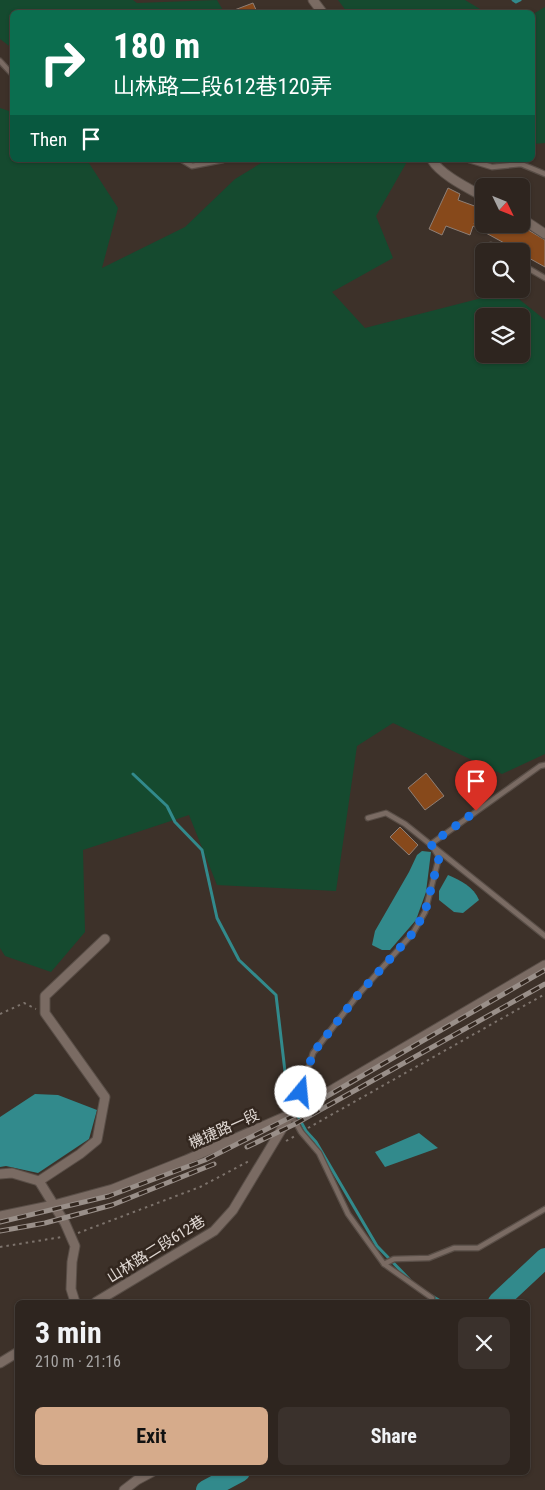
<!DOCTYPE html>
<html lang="en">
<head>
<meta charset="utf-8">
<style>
  body { margin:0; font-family:"Roboto Condensed","Noto Sans TC",sans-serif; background:#3a312c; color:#f1f3f6; height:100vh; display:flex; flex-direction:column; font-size:19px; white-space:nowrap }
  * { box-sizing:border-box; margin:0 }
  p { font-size:16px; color:#a7a5a4 }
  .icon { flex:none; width:28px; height:28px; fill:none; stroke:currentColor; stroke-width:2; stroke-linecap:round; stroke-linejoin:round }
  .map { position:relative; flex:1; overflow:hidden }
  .panel { position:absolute; left:15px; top:1300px; width:515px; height:175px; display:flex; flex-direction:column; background:#2e251f; border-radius:8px; box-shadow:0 1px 4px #0004,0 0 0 1px #49423d }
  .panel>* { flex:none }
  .hud { position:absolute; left:10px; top:10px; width:525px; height:152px; border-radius:8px; box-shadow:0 1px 4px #0004,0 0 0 1px #49423d; background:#0b6e4f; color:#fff; overflow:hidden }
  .needle { width:32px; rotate:133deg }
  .controls { position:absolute; left:475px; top:178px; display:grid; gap:10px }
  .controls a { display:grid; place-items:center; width:55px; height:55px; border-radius:8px; background:#2e251f; box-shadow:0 1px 4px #0004,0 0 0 1px #49423d; font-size:25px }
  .pin { position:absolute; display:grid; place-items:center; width:42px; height:42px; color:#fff; margin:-51px -21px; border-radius:50% 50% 50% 0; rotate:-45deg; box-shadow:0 0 5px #0007 }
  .pin .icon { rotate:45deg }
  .me { position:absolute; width:55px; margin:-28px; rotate:17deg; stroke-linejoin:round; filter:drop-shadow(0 0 4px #0008) }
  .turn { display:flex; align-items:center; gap:18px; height:105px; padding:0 20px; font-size:22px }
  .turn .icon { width:65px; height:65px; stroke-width:2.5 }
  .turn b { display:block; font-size:35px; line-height:42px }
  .then { display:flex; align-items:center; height:48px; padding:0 20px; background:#0003; gap:10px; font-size:19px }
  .round { display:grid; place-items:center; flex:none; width:52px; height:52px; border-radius:8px; background:#3a312c }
  .overview { display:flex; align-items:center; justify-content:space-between; height:85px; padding:0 20px }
  h1 { font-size:30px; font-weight:700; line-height:38px }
  .primary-button { display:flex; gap:10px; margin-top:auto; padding:10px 20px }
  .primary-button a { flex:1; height:58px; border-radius:8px; background:#d6ab8b; color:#111; font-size:20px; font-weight:700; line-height:58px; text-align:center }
  .primary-button a+a { background:#3a312c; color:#f1f3f6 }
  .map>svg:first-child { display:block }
  .green { fill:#154a2f; fill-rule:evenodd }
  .water { fill:#328a8c }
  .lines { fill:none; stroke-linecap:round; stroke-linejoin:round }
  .stream { stroke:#328a8c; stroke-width:3 }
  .river { stroke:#328a8c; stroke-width:20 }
  .building { fill:#87491b; stroke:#8e7f76 }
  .lane-casing { stroke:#594e47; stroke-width:7 }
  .street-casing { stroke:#594e47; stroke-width:11 }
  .path { stroke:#7d736c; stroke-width:2; stroke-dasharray:2.5 4; stroke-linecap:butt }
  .lane { stroke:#7a6b63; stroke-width:4.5 }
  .street { stroke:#7a6b63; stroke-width:9 }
  .rail-casing { stroke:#998f89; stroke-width:5 }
  .rail { stroke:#33271f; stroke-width:3; stroke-dasharray:9; stroke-linecap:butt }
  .route { stroke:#1a73e8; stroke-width:9; stroke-dasharray:0 16.2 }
  .labels { text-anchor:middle; stroke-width:5; stroke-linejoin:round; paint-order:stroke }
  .street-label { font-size:15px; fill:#e0d8d3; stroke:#33271f }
</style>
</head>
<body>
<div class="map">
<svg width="545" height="1490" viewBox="0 0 545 1490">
  <rect width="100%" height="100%" fill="#3d3129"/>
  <g class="green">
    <polygon points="0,0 133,0 137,3 217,0 224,12 12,12 12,48 0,39"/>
    <polygon points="338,0 465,0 485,12 347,12"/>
    <polygon points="545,7 545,143 533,144 533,14"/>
    <path d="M 0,108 L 12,112 L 12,160 L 87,160 L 118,208 L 102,268 L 185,227 L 235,179 L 266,160 L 408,160 L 376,216 L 393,258 L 332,292 L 365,328 L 509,291 L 545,320 L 545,754 L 502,774 L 393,723 L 357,746 L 336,891 L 217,885 L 189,815 L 83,850 L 85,932 L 51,972 L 5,956 L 0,948 ZM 484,316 L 521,316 L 521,354 L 484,354 Z"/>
  </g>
  <g class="water">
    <polygon points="422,851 431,852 426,892 416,920 390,950 382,950 372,945 375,931 409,872 417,855"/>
    <path d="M 448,875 C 460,880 474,887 479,900 L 463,913 L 454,912 L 439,900 L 439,891 Z"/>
    <polygon points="35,1094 58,1095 97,1110 89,1139 38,1173 6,1166 0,1167 0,1117"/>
    <polygon points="419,1133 438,1148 385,1167 375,1152"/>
  </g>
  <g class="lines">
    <g class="stream">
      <polyline points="513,0 516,2 520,0"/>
      <polyline points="133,774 167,806 175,822 202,850 217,918 239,960 276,995 288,1097 293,1106"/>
      <polyline points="295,1111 306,1131 316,1142 377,1246 409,1279"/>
      <polyline points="432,1296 442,1302"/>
    </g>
    <g class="river">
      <polyline points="498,1302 545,1258"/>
      <polyline points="206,1490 240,1472"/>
    </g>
  </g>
  <g class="building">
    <polygon points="253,3 257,12 229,12"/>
    <polygon points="448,188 460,194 458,200 480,208 474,224 518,224 545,240 545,267 527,257 521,251 519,251 473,226 470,235 446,226 442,235 429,229"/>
    <polygon points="426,773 444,796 425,810 408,788"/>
    <polygon points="400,827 418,845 409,855 390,837"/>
  </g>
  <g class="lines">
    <g class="lane-casing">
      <g id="lane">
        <polyline points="0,61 12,74"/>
        <polyline points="182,160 192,166 223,160"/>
        <polyline points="469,160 492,167 521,164 545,174"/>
        <polyline points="491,245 501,251"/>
        <polyline points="521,264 545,278"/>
        <polyline points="368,818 386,813 405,824 545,936"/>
        <polyline points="298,1102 313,1053 357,996 413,933 425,912 439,857 431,844 540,766 545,765"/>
        <polyline points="291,1114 301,1132 319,1153 348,1214 384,1264 432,1298"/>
        <polyline points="384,1264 394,1259 429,1258 454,1248 478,1248 545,1209"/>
      </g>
    </g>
    <g class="street-casing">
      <g id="street">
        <polyline points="313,0 322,12"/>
        <path d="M 432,160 C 441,175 468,188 484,197"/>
        <polyline points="521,218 545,234"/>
        <polyline points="0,1174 12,1173 39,1181"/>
        <polyline points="39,1181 80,1154 97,1140 105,1097 45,1013 45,996 105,939"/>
        <polyline points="39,1181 65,1223 75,1246 72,1262 71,1289 75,1302"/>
        <polyline points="0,1216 54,1205 113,1189 186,1160 291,1114 545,965"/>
        <polyline points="96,1302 214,1231 233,1210 298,1102"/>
        <polyline points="0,1363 18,1352"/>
        <polyline points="124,1490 137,1480 152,1472"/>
      </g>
    </g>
    <g class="path">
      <polyline points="0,1014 24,1003 36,1009"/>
      <polyline points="308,1128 545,994"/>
      <polyline points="286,1141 295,1136"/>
      <polyline points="78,1233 200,1187 251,1160"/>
      <polyline points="0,1247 62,1237"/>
    </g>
    <use href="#lane" class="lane"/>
    <use href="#street" class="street"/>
    <g class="rail-casing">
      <g id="rail">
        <polyline points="247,1147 295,1124 545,984"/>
        <polyline points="0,1222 109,1196 205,1160 291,1117 545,970"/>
        <polyline points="0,1231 45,1223 112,1205 214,1164"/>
      </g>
    </g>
    <use href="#rail" class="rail"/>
  </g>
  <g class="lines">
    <polyline class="route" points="301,1092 313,1053 357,996 413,933 425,912 439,858 431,844 476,811"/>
  </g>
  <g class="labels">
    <g class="street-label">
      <text transform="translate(224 1129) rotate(-24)" y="5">機捷路一段</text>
      <text transform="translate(156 1249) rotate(-32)" y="5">山林路二段612巷</text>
    </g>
  </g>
</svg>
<div class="controls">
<a><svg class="needle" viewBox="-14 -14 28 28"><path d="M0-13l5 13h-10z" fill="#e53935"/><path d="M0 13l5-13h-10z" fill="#a7a5a4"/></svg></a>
<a><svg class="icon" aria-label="search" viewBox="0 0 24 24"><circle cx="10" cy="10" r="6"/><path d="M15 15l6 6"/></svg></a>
<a><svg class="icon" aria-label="layers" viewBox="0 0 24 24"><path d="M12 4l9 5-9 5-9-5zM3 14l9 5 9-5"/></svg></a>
</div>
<div class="pin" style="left:476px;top:811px;background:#d93025"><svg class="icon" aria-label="arrive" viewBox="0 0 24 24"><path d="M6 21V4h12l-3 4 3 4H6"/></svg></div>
<svg class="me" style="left:301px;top:1092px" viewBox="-20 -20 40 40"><circle r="19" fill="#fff"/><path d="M0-13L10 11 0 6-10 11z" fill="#1a73e8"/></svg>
<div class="hud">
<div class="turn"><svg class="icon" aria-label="right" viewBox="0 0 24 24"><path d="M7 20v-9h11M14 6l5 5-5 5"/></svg><div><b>180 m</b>山林路二段612巷120弄</div></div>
<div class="then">Then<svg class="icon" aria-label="arrive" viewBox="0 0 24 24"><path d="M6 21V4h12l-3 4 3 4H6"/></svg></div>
</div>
<section class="panel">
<div class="overview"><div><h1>3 min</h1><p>210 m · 21:16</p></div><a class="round"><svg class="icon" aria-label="close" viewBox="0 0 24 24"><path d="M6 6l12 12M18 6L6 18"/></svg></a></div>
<div class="primary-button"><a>Exit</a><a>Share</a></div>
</section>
</div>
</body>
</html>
